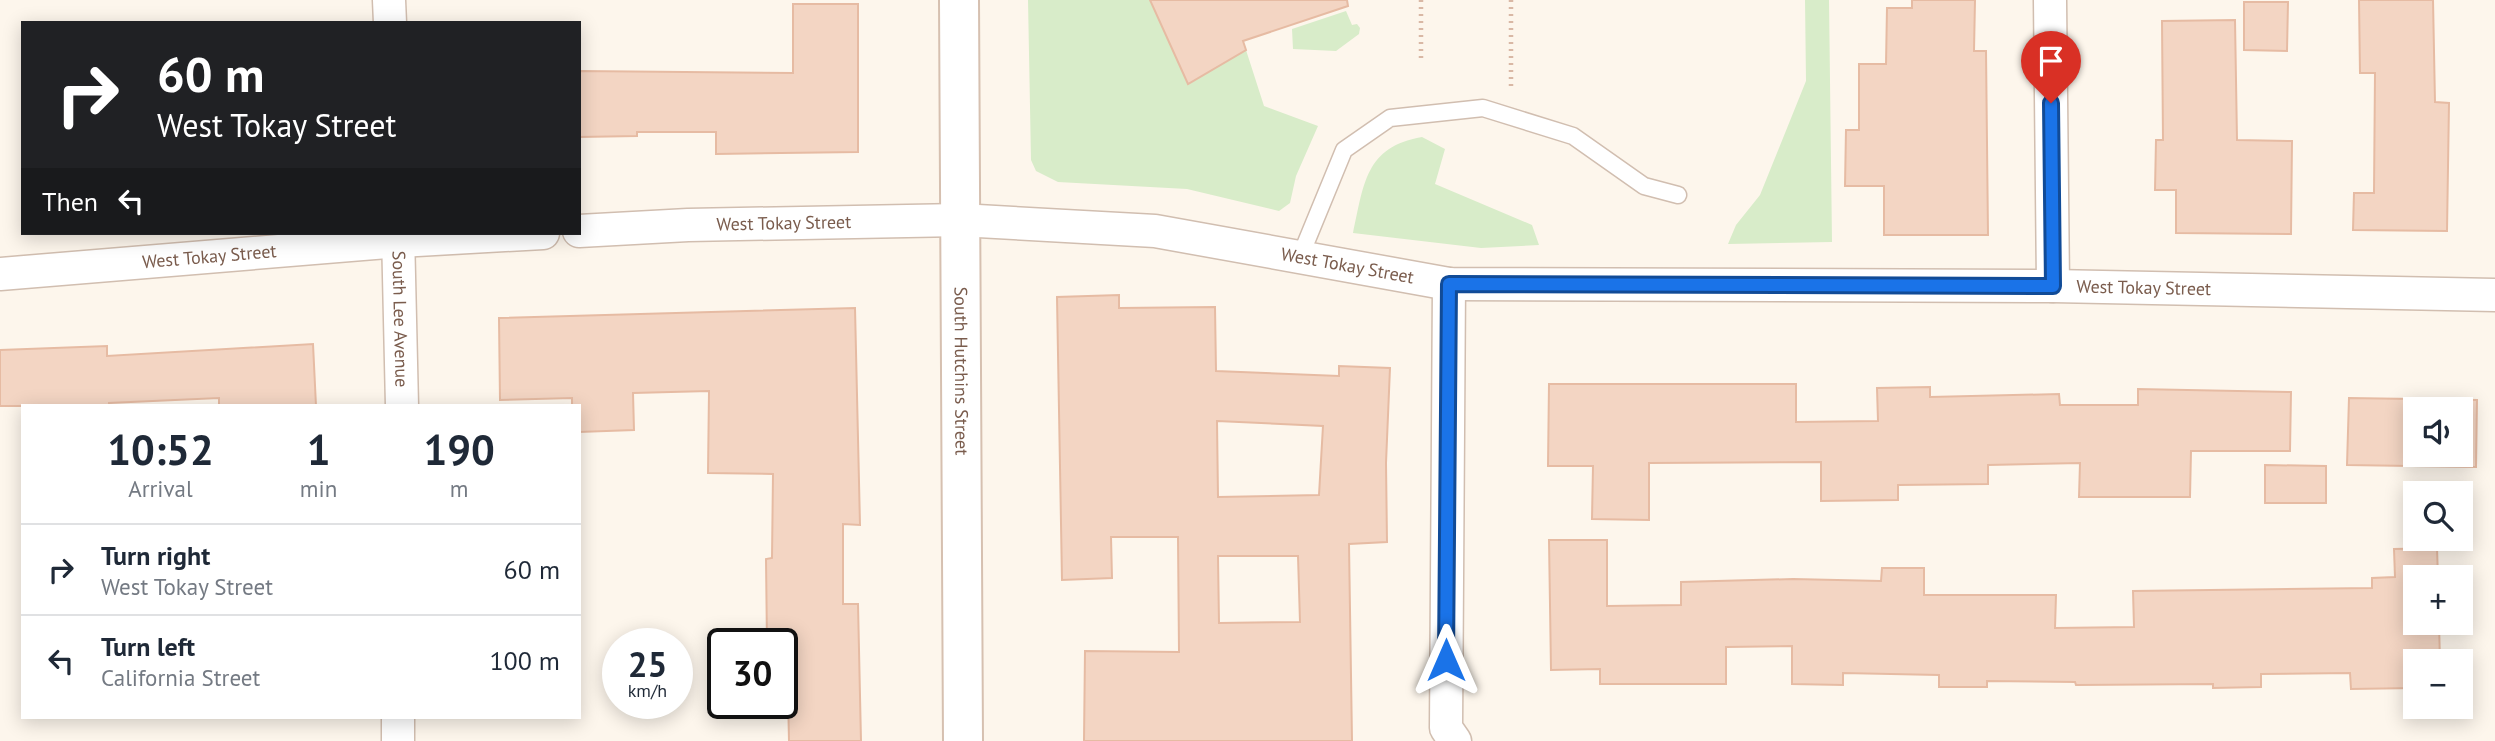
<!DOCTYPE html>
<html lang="en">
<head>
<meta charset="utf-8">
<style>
  body { margin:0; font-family:"PT Sans",sans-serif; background:#f6f6f7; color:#1f2937; height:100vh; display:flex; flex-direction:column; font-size:26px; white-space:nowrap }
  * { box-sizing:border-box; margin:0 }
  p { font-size:23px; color:#747a83 }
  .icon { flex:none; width:38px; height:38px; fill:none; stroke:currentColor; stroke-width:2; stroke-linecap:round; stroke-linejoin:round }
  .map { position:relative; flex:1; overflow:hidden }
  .details { position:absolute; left:21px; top:404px; width:560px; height:315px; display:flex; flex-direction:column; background:#fff; border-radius:0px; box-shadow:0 4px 18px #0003 }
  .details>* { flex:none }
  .banner { position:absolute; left:21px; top:21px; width:560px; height:214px; border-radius:0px; box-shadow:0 4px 18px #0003; background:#202124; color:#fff; overflow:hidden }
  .fabs { position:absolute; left:2403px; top:397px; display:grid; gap:14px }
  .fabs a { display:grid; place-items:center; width:70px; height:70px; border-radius:0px; background:#fff; box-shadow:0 4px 18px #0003; font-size:35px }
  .speed { position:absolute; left:602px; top:628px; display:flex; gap:14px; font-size:35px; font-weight:700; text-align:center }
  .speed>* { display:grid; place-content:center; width:91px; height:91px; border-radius:50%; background:#fff; box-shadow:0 4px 18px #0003; line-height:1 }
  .speed small { font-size:18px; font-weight:400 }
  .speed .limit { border:4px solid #111; border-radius:10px; background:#fff; color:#111 }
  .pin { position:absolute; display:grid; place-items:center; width:60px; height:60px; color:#fff; margin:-72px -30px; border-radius:50% 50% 50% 0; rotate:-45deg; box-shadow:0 0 7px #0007 }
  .pin .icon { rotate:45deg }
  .me { position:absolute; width:77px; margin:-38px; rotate:0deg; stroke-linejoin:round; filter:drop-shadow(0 0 5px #0008) }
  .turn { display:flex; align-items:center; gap:24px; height:147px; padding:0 21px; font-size:32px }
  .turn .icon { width:91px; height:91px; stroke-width:2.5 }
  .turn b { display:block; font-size:49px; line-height:60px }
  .then { display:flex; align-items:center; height:66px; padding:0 21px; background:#0003; gap:14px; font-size:26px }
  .eta { display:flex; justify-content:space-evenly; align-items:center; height:119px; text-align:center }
  .eta b { font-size:42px; font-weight:800; line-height:49px }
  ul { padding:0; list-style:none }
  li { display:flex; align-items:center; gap:21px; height:91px; padding:0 21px; border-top:2px solid #e0e1e3 }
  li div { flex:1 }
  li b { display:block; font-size:26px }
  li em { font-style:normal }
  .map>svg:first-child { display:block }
  .green { fill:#d8ecc9 }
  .building { fill:#f3d5c3; stroke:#e6bba3; stroke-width:2; fill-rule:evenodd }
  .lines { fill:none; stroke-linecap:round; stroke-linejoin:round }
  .service-casing { stroke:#d1beb0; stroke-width:19 }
  .minor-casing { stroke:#d1beb0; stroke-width:35 }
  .secondary-casing { stroke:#d6c0b0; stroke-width:42 }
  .path { stroke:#d9b8a5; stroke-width:4.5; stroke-dasharray:2 5; stroke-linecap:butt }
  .service { stroke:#fff; stroke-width:16 }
  .minor { stroke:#fff; stroke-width:32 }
  .secondary { stroke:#fff; stroke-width:38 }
  .route-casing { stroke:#114b97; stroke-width:18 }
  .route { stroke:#1a73e8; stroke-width:12 }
  .labels { text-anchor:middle; stroke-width:5; stroke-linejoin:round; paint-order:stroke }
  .street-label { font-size:18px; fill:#7a5c4d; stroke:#fffaf3 }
</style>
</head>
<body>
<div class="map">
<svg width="2495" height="741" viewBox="0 0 2495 741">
  <rect width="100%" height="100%" fill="#fdf6ec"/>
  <g class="green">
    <polygon points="1028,0 1150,0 1188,84 1246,50 1264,106 1318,126 1296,176 1290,203 1279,211 1187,189 1058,182 1036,171 1031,160"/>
    <polygon points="1805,0 1829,0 1832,242 1728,244 1736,225 1760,195 1806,81"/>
    <polygon points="1346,11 1352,25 1357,24 1360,28 1359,34 1336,51 1293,49 1292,29"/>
    <path d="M 1422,137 L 1445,149 L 1435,184 L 1532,225 L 1539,245 L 1481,248 L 1353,233 C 1364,184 1365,147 1422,137 Z"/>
  </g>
  <g class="building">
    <polygon points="1150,0 1347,0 1348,6 1243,41 1246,50 1188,84"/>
    <polygon points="1912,0 1975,0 1974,51 1986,51 1988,235 1884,235 1884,186 1845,186 1846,130 1859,130 1859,64 1886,64 1887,8 1912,8"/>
    <polygon points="2359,0 2433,0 2435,102 2449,103 2447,231 2353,230 2354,193 2374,193 2375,73 2360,73"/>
    <polygon points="2244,2 2288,2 2287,51 2244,50"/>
    <polygon points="793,4 858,4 858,152 716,154 716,132 637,132 637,136 579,137 579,71 793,73"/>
    <polygon points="2235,20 2237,140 2292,141 2291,234 2176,233 2176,190 2155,190 2156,140 2163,140 2162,21"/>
    <path d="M 1119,295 L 1119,308 L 1215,307 L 1216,371 L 1339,376 L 1339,366 L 1390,368 L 1386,463 L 1387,542 L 1349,544 L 1352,741 L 1084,741 L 1085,651 L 1179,652 L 1178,537 L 1111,537 L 1112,578 L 1062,580 L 1057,297 ZM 1217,421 L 1323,426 L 1319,495 L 1218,497 ZM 1218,556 L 1298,556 L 1300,622 L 1219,623 Z"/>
    <polygon points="855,308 860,525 843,524 843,604 858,604 861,741 789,741 787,644 767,644 766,559 772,558 773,474 708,473 709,391 633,393 634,430 579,432 579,406 572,406 572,398 500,400 499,318"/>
    <polygon points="313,344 316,406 219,406 219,398 109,403 109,406 0,406 0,350 107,346 107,356"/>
    <polygon points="1549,384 1796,384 1796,422 1878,421 1877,388 1930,387 1930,397 2059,394 2060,405 2138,405 2138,389 2291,392 2290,451 2191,451 2190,497 2079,497 2080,463 1988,465 1988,484 1898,485 1898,500 1821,501 1821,462 1649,463 1649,520 1592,519 1593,466 1548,466"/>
    <path d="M 2349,398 L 2477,400 L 2476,467 L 2347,465 ZM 2415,410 L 2460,410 L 2460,455 L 2415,455 Z"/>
    <polygon points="2265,465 2326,466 2326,503 2265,503"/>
    <polygon points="1549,540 1607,540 1607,606 1681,605 1681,582 1793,579 1881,581 1882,568 1924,568 1924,595 2056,595 2055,628 2134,627 2133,591 2372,588 2372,578 2395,577 2394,549 2437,548 2438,578 2415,578 2415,623 2439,623 2440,662 2415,662 2415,688 2351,689 2350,673 2261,674 2261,687 2213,688 2213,684 2076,685 2075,682 1987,681 1987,687 1939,687 1939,675 1843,673 1843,685 1792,684 1792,646 1726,647 1726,684 1600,684 1600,669 1551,670"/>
  </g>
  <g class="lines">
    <g class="service-casing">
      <polyline id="service" points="1300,257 1344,150 1390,118 1483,108 1573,136 1644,186 1678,195"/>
    </g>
    <g class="minor-casing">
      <g id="minor">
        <polyline points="389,0 390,23"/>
        <polyline points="2050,0 2053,286"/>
        <path id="s1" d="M 579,231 L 688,225 L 960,220 L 1155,231 L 1449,284 L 2053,286 L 2495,295"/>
        <path id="s2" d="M 398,233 L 402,406"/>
        <path id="s3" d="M 0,274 L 399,241 L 543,233"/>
        <polyline points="1449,284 1446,728 1455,741"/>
        <polyline points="398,741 398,718"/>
      </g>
    </g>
    <g class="secondary-casing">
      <g id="secondary">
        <path id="s4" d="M 959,0 L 963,741"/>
      </g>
    </g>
    <g class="path">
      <polyline points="1421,0 1421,61"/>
      <polyline points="1511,0 1511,88"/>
    </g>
    <use href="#service" class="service"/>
    <use href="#minor" class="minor"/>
    <use href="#secondary" class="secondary"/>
  </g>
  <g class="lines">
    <g class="route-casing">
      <polyline id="route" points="1446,660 1449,284 2053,286 2051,103"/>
    </g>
    <use href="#route" class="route"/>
  </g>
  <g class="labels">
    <g class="street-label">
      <text dy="6" stroke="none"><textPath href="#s1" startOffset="205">West Tokay Street</textPath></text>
      <text dy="6" stroke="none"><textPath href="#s3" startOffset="210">West Tokay Street</textPath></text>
      <text dy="6" stroke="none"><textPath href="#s1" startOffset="772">West Tokay Street</textPath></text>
      <text dy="6" stroke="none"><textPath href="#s1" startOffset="1570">West Tokay Street</textPath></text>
      <text dy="6" stroke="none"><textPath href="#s2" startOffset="86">South Lee Avenue</textPath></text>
      <text dy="6" stroke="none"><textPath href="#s4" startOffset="371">South Hutchins Street</textPath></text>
    </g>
  </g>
</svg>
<div class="fabs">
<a><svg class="icon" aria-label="sound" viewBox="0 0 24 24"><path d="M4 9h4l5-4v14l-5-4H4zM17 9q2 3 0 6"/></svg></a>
<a><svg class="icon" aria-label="search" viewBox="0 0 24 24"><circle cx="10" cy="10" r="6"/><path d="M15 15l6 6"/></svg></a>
<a>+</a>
<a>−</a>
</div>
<div class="speed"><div>25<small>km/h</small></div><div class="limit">30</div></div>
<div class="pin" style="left:2051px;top:103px;background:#d93025"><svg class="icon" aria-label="arrive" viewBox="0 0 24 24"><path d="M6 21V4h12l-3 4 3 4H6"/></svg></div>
<svg class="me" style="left:1446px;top:660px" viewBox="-20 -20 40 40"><path d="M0-17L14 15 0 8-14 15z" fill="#1a73e8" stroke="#fff" stroke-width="4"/></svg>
<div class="banner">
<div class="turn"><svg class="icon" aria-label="right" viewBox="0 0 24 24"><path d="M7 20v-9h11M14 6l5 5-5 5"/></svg><div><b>60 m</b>West Tokay Street</div></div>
<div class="then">Then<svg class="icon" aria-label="left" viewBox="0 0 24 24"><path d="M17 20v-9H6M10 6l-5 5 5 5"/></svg></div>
</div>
<section class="details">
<div class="eta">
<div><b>10:52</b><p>Arrival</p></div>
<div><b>1</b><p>min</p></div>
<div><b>190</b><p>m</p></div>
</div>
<ul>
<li><svg class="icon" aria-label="right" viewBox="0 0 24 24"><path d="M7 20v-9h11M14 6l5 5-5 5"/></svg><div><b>Turn right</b><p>West Tokay Street</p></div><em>60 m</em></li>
<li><svg class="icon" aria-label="left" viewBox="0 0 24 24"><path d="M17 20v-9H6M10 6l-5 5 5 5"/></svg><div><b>Turn left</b><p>California Street</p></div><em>100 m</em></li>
</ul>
</section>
</div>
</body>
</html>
